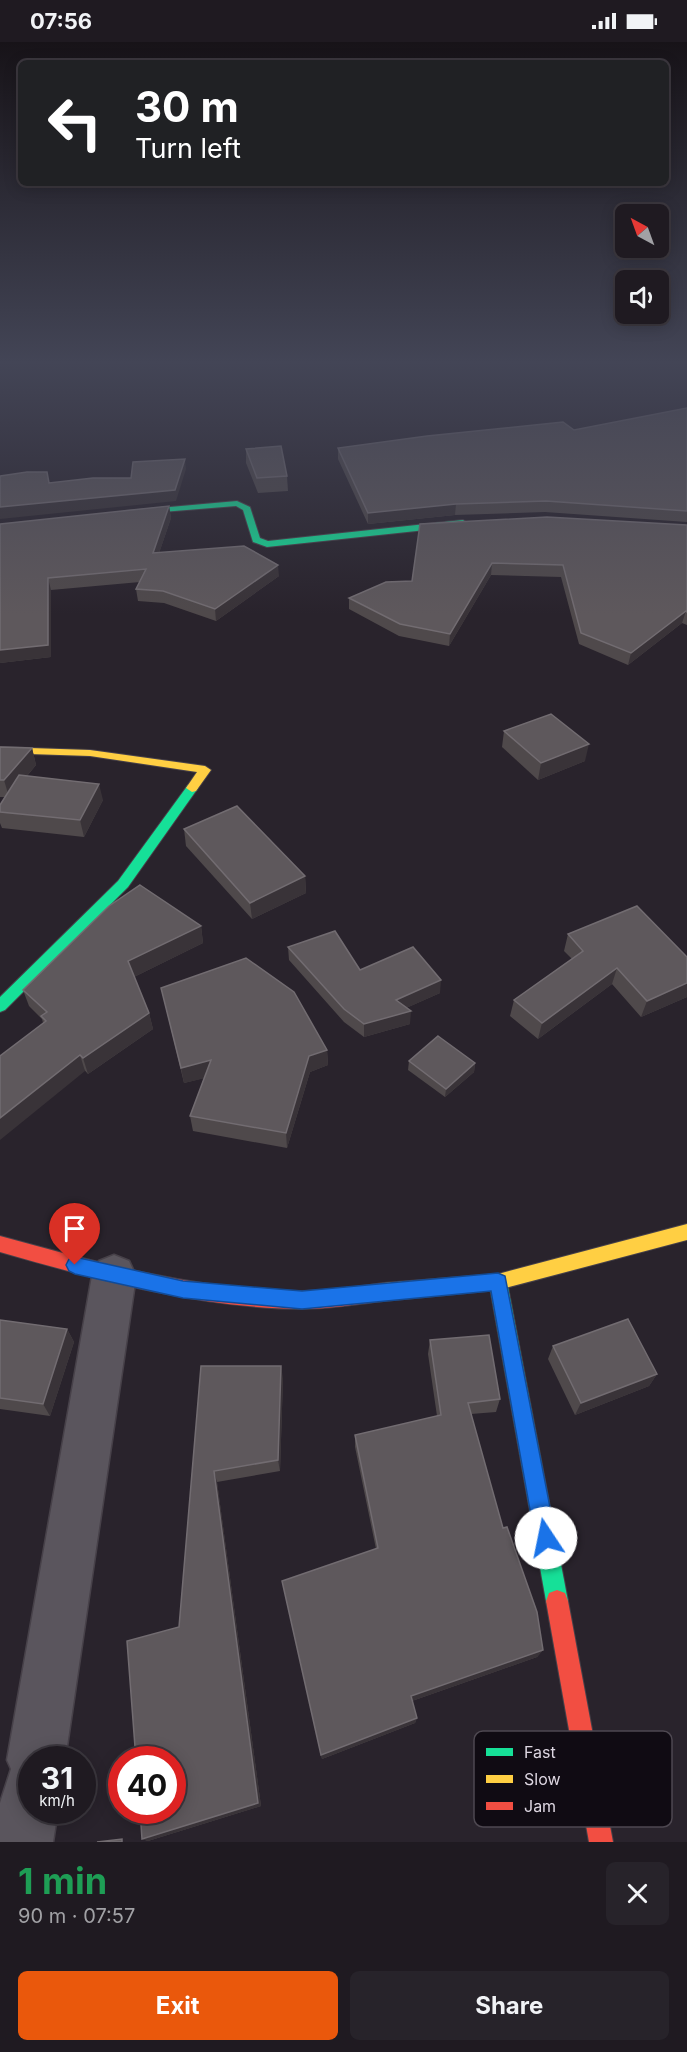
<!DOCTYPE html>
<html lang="en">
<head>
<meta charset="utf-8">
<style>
  body { margin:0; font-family:Inter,sans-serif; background:#27232a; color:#f1f3f6; height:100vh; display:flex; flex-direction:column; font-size:22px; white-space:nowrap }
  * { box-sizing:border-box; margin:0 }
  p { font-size:20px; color:#a1a1a5 }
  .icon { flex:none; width:33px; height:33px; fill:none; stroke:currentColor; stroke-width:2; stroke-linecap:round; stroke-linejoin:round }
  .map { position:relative; height:1800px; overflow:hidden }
  .details { display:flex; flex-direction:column; background:#1f1a21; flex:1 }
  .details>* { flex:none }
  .top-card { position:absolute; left:18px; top:18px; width:651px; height:126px; border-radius:9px; box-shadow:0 3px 15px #0003,0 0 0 2px #3c383f; background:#202124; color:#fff; overflow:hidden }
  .needle { width:39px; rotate:319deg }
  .fabs { position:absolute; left:615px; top:162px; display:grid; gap:12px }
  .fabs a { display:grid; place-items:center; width:54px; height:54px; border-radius:9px; background:#1f1a21; box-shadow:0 3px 15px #0003,0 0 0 2px #3c383f; font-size:30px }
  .speed { position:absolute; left:18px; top:1704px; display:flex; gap:12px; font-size:30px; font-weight:700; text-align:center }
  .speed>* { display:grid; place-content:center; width:78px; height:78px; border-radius:50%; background:#1f1a21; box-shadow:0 3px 15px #0003,0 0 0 2px #3c383f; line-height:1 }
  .speed small { font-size:15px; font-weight:400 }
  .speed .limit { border:9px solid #d22; background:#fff; color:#111 }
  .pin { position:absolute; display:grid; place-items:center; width:51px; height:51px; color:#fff; margin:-62px -26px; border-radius:50% 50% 50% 0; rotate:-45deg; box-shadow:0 0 6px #0007 }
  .pin .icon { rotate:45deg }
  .me { position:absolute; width:66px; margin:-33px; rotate:349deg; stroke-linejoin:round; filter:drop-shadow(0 0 4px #0008) }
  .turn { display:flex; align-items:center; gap:21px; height:126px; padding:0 18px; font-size:27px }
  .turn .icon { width:78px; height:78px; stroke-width:2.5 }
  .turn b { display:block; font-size:42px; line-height:51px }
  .round { display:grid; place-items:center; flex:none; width:63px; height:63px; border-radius:9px; background:#27232a }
  .summary { display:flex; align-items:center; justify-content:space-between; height:102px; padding:0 18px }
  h1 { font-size:36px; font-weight:700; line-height:45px; color:#1e9e55 }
  .primary-button { display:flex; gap:12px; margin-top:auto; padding:12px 18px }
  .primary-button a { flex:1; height:69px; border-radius:9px; background:#ea580c; color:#fff; font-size:24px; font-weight:700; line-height:69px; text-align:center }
  .primary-button a+a { background:#27232a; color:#f1f3f6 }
  .status { display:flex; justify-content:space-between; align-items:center; height:42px; padding:0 30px; background:#1f1a21; direction:ltr }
  .status svg { height:16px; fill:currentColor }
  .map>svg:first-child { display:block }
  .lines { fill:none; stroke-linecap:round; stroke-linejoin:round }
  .street-casing { stroke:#474149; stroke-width:3 }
  .fast-casing { stroke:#474149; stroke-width:2 }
  .slow-casing { stroke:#474149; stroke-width:2 }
  .jam-casing { stroke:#474149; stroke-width:2 }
  .street { fill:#5a555d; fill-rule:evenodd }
  .fast { fill:#16e098; fill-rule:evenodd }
  .slow { fill:#ffcf43; fill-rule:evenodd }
  .jam { fill:#f24e42; fill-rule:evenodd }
  .wall { fill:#4f494b }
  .shaded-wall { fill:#393338 }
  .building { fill:#5e585c; stroke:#726c71; stroke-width:1.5 }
  .route { fill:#1a73e8; stroke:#114b97; stroke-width:1.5 }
  .key { fill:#100b13; stroke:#4e4851; stroke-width:1.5 }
  .key-label { font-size:16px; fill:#ded7e2 }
</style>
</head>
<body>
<div class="status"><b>07:56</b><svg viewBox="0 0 49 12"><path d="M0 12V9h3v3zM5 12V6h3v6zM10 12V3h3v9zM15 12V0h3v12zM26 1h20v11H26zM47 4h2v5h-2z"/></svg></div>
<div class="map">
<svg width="687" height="1800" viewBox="0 0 687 1800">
  <rect width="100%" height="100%" fill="#29232c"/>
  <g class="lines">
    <g class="street-casing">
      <polygon id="street" points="114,1213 129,1219 136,1234 65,1718 32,1718 32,1768 58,1768 53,1800 0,1800 0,1761 11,1727 7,1718 92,1234 99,1219"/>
    </g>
    <g class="fast-casing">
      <g id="fast">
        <polygon points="237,459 250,465 260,496 268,499 463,478 467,481 463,484 267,505 253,500 243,468 236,464 125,473 121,471 125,469"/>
        <polygon points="192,742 198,746 128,845 5,968 0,970 0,955 118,839 188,743"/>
        <polygon points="498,1232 504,1234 507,1240 568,1559 565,1567 557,1570 549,1567 546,1559 489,1240 492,1234"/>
      </g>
    </g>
    <g class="slow-casing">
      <g id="slow">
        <polygon points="0,705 90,708 205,724 211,728 196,749 192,750 186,746 197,730 90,714 0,711"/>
        <polygon points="687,1182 687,1198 498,1248 384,1259 378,1256 375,1250 378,1244 384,1241 498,1232"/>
      </g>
    </g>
    <g class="jam-casing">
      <g id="jam">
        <path d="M 0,1194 C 98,1221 199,1249 302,1249 C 329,1249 357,1245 384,1241 L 390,1244 L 393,1250 L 390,1256 L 384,1259 C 357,1262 329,1267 302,1267 C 199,1266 98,1238 0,1210 Z"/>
        <polygon points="557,1548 565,1551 568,1559 613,1800 589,1800 546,1559 549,1551"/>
      </g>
    </g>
    <use href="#street" class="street"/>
    <use href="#fast" class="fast"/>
    <use href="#slow" class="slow"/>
    <use href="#jam" class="jam"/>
  </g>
  <g class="wall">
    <polygon points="687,366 687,480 545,470 455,473 368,482 338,417 338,406 574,388"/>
    <polygon points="246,407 287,434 288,449 258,451 246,421"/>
    <polygon points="169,464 171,476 159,511 279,534 216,579 164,561 138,559 136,547 140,540 51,548 51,615 0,621 0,482"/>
    <polygon points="420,482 687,483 687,583 682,581 628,623 579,602 561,535 491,533 449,604 399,594 349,567 349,556 412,539"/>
    <polygon points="504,689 585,719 538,738 502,705"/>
    <polygon points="0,705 32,706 36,723 27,734 103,758 84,795 2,786 0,781 0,763 5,755 0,755"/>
    <polygon points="184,787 305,834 306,851 252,877 186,804"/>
    <polygon points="201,884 203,901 134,935 149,971 153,987 88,1032 43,981 42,977 29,964 23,948"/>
    <polygon points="568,892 687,915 687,955 641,975 612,942 538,997 510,974 514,958 572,917 564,909"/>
    <polygon points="288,905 360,928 440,951 406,966 410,982 364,995 344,980 289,918"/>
    <polygon points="161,946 327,1008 328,1023 310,1030 287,1106 193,1089 190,1074 204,1036 184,1041"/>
    <polygon points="409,1019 475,1021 474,1030 445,1055 408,1028"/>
    <polygon points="0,1278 67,1287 74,1300 50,1374 0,1367"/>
    <polygon points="430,1298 500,1357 496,1370 471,1372 503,1486 543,1608 537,1615 412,1659 417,1676 415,1681 322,1717 282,1539 376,1507 355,1405 355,1393 437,1374 428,1312"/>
    <polygon points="553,1304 657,1332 649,1344 575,1373 548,1317"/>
    <polygon points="201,1324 283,1336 280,1429 217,1440 261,1764 148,1799 142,1797 179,1585"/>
  </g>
  <g class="shaded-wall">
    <polygon points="185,417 186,427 176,459 0,477 0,465 175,448"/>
    <polygon points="456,462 455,473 368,482 368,471"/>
    <polygon points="169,464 171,476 155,523 153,511"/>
    <polygon points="492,521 491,533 449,604 450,592"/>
    <polygon points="278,523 279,534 216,579 215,567"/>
    <polygon points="48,536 51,548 51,615 0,621 0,608"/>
    <polygon points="686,569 682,581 628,623 631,611"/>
    <polygon points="589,702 585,719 538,738 541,721"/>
    <polygon points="32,706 36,723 9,755 4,738"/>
    <polygon points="99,742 103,758 84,795 80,778"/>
    <polygon points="305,834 306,851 252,877 250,861"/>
    <polygon points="201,884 203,901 132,936 128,919"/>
    <polygon points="617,926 612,942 538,997 542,981"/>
    <polygon points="441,938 440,951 395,971 396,958"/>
    <polygon points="687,941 687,955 641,975 647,959"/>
    <polygon points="411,969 410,982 364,995 364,982"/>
    <polygon points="149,971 153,987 88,1032 83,1016"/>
    <polygon points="327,1008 328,1023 310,1030 287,1106 286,1091 309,1014"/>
    <polygon points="80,1013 85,1029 0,1098 0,1076"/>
    <polygon points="211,1018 214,1034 184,1041 181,1026"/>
    <polygon points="475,1021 474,1030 445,1055 446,1047"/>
    <polygon points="67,1287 74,1300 50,1374 43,1362"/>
    <polygon points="281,1324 283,1336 280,1429 278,1418"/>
    <polygon points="657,1332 649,1344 575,1373 581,1361"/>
    <polygon points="214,1429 217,1440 261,1764 148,1799 142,1797"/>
    <polygon points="543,1608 537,1615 409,1660 411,1654"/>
    <polygon points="417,1676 415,1681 322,1717 321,1713"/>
  </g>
  <g class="building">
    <polygon points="687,366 687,469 546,459 456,462 368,471 338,406 427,394 563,380 574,388"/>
    <polygon points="281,404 287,434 257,436 246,407"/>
    <polygon points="185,417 175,448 0,465 0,434 27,430 47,430 49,441 93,436 131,436 133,420"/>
    <polygon points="169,464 153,511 244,504 278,523 215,567 163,549 136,547 146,527 48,536 48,603 0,608 0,482"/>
    <polygon points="547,475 687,483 687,570 686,569 631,611 581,591 563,523 492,521 450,592 400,582 349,556 386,540 412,539 420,482"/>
    <polygon points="551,672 589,702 541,721 504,689"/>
    <polygon points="0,705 32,706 4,738 0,738"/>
    <polygon points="19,733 99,742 80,778 0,770 0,763"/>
    <polygon points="237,764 305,834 250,861 184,787"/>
    <polygon points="140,843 201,884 128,919 149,971 83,1016 80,1013 0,1076 0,1014 46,979 41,974 47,970 23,948 109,864"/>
    <polygon points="637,864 687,915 687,941 647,959 617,926 542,981 514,958 583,909 568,892"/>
    <polygon points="335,889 360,928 413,905 441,938 396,958 411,969 364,982 344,967 288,905"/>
    <polygon points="246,916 294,950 327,1008 309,1014 286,1091 190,1074 211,1018 181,1026 161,946"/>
    <polygon points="438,994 475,1021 446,1047 409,1019"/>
    <polygon points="628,1277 657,1332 581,1361 553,1304"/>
    <polygon points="0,1278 67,1287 43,1362 0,1356"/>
    <polygon points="489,1293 500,1357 468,1361 503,1486 507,1485 537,1570 543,1608 411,1654 417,1676 321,1713 282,1539 378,1506 355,1393 441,1373 430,1298"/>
    <polygon points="201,1324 281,1324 278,1418 214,1429 258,1761 142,1797 140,1768 172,1768 172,1718 136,1718 127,1599 179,1585"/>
    <polygon points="122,1797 122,1800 97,1800"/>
  </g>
  <linearGradient id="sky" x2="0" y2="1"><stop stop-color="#171318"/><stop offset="0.56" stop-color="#434556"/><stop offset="1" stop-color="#434556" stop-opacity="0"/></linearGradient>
  <rect width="687" height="572" fill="url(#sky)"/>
  <polygon class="route" points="75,1215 183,1239 302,1249 498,1231 505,1234 556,1496 553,1504 546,1507 538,1504 535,1496 491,1249 302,1267 183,1256 75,1232 69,1229 66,1223 69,1217"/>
  <rect x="474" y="1689" width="198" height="96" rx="9" class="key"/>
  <rect x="486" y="1706" width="27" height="8" fill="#16e098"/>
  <rect x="486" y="1733" width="27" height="8" fill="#ffcf43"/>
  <rect x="486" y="1760" width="27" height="8" fill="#f24e42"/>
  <g class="key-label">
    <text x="524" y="1716">Fast</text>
    <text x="524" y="1743">Slow</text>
    <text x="524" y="1770">Jam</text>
  </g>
</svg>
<div class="fabs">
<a><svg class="needle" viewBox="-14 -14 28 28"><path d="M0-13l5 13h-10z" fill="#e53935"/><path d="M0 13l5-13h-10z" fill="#a1a1a5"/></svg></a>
<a><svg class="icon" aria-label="sound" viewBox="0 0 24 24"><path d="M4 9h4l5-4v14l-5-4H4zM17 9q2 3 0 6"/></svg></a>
</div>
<div class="speed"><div>31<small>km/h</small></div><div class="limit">40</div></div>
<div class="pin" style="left:75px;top:1223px;background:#d93025"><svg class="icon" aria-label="arrive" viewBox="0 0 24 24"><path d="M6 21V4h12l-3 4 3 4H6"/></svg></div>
<svg class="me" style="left:546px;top:1496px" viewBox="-20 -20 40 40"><circle r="19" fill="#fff"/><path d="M0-13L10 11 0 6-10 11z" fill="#1a73e8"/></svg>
<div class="top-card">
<div class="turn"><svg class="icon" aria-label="left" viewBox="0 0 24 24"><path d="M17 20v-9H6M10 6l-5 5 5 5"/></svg><div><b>30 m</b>Turn left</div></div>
</div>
</div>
<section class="details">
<div class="summary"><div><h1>1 min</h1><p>90 m · 07:57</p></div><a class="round"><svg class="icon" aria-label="close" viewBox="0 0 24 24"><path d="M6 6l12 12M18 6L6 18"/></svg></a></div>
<div class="primary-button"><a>Exit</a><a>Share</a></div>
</section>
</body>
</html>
